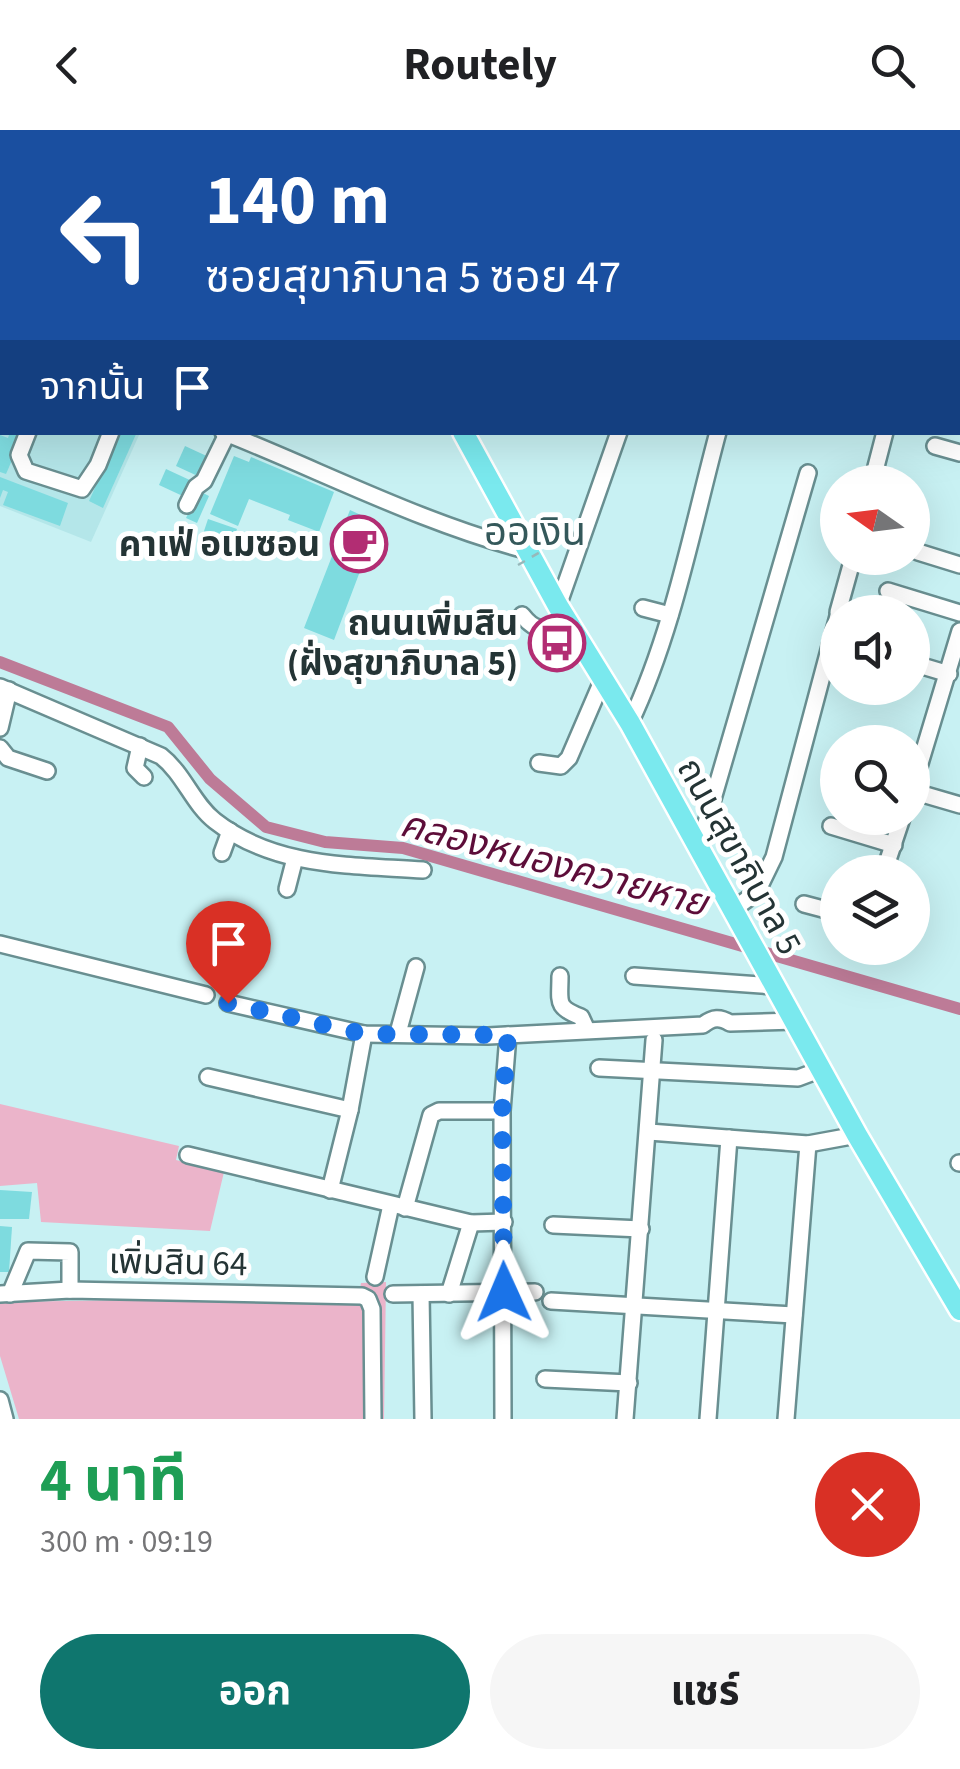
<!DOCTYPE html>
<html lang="th">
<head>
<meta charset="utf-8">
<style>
  body { margin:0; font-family:"Source Sans 3","Noto Sans Thai",sans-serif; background:#f6f6f6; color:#202124; height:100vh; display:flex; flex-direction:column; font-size:38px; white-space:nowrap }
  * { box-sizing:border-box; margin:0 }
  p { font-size:32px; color:#757577 }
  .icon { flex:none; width:55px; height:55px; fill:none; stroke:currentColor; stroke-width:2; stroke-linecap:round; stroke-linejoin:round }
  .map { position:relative; height:1289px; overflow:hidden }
  .side { display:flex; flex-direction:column; background:#fff; flex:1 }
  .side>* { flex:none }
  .guide { position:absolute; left:0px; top:0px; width:960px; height:305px; box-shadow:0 10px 40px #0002; background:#1a4fa0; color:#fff; overflow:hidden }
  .needle { width:65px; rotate:284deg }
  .controls { position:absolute; left:820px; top:335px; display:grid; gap:20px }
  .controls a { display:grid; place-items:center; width:110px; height:110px; border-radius:50%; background:#fff; box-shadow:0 10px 40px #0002; font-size:50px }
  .pin { position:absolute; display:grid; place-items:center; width:85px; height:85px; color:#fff; margin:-102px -42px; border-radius:50% 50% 50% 0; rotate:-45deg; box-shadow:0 0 10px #0007 }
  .pin .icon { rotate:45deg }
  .me { position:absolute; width:110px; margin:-55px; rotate:359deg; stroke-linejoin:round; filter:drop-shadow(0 0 8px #0008) }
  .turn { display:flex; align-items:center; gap:35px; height:210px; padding:0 40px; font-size:45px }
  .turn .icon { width:130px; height:130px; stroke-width:2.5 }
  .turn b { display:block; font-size:70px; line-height:85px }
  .then { display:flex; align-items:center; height:95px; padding:0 40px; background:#0003; gap:20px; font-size:38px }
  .round { display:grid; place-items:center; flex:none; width:105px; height:105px; border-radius:52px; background:#f6f6f6 }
  .overview { display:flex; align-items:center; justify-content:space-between; height:170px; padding:0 40px }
  h1 { font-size:60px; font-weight:700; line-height:75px; color:#1e9e55 }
  .primary-button { display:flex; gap:20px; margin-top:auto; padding:20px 40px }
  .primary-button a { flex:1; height:115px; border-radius:60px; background:#0f766e; color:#fff; font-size:40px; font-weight:700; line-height:115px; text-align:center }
  .primary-button a+a { background:#f6f6f6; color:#202124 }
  header { display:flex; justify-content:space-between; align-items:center; height:130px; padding:0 40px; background:#fff; font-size:45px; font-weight:700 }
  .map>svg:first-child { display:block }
  .built { fill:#b4e6e9 }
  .green { fill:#ebb4ca }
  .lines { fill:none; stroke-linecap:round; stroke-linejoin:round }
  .canal { stroke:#bd7b97; stroke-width:12 }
  .building { fill:#7edbdf }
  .minor-casing { stroke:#698f91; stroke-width:20 }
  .major-casing { stroke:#fff; stroke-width:25 }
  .minor { stroke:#fff; stroke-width:15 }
  .major { stroke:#7ae9ee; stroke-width:20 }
  .path-bridge { stroke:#97b8ba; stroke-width:2.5; stroke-dasharray:8 8; stroke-linecap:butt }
  .route { stroke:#1a73e8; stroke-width:18; stroke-dasharray:0 32.4 }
  .labels { text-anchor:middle; stroke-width:10; stroke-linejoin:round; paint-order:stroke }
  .poi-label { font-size:35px; font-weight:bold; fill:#243435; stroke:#fff; text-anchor:end }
  .street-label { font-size:35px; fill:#243435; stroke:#fff }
  .water-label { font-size:38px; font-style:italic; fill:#5d0d39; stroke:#fff }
  .quarter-label { font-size:40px; fill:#34585a; stroke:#fff }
</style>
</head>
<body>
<header><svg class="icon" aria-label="back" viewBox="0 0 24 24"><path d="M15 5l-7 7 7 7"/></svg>Routely<svg class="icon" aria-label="search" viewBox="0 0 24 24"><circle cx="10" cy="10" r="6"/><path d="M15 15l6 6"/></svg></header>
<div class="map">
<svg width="960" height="1289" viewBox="0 0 960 1289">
  <rect width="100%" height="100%" fill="#c8f1f3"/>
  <polygon class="built" points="0,227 2,302 140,303 91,412 0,376"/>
  <g class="green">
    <polygon points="0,974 179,1016 176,1030 224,1042 210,1101 41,1092 37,1053 0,1056"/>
    <polygon points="386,1152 384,1289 19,1289 0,1226 0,1172 194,1169 358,1171 361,1153"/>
  </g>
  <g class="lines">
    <polyline class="canal" points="0,532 168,597 210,649 266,697 325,712 403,718 960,879"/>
  </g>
  <g class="building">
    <polygon points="10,302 22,307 6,344 0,342 0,305 8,308"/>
    <polygon points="120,302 137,302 103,378 89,371"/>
    <polygon points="185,316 211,328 202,348 176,336"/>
    <polygon points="234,326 249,332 251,327 334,362 319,402 288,390 290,385 249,369 238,396 210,384"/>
    <polygon points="166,339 194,352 187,368 159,355"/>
    <polygon points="0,347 68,373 60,396 3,375 8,362 3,360 0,368"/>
    <polygon points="199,361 209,366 197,393 186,388"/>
    <polygon points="350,380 363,386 357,401 373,407 334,510 304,498"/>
    <polygon points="208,389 237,399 227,427 210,422 215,409 203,404"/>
    <polygon points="0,1060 32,1062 29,1089 0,1089"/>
    <polygon points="0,1096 12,1097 9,1142 0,1142"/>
  </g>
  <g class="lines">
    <g class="minor-casing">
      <g id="minor">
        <polyline points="154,0 157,2"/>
        <polyline points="426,0 427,2"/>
        <polyline points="54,2 56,0"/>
        <polyline points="87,2 99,0"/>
        <polyline points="349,2 353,0"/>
        <polyline points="704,2 705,0"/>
        <polyline points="741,2 742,0"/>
        <polyline points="0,13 2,13"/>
        <polyline points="0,220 2,221"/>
        <polyline points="28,302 19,325 26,341 82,359 98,335 111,302"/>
        <path d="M 223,302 C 324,342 424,394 529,421"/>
        <polyline points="935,316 960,323"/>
        <polyline points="872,352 885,302"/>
        <polyline points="187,375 196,357 204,351 228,302"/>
        <polyline points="918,422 960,435"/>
        <polyline points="888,461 960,483"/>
        <polyline points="558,476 619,302"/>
        <polyline points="643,478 670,485"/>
        <polyline points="838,482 853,428"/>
        <path d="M 522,485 C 538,505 545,499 566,488"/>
        <polyline points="912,533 949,544"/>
        <path d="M 0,557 L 161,626 C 184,644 193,674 215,691 C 275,738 351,735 423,740"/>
        <path d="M 630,593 C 673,502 692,399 718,302"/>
        <polyline points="0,598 9,560"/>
        <polyline points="140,616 135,638 144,647"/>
        <polyline points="0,618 8,628 47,641"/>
        <polyline points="539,633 561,636 569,628 603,549"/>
        <polyline points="912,660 960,501"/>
        <polyline points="912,661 960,675"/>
        <polyline points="831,696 894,715"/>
        <polyline points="699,717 808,343"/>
        <polyline points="222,723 230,701"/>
        <polyline points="884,742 902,688"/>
        <polyline points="287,759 295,728"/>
        <polyline points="804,774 838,783"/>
        <polyline points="734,779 757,762 774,727 838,486"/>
        <polyline points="0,814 206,865"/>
        <path d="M 560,846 C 560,872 555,877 581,887 L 587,900"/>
        <polyline points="634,846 774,856"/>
        <path d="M 228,873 L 364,904 L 488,906 L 703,895 C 713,887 720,887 730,893 L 795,891"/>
        <polyline points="398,903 416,837"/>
        <polyline points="599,938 798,948 822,939"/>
        <polyline points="208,947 350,980"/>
        <polyline points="649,1002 808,1014 857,1005"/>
        <polyline points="188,1025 471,1093 504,1092"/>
        <polyline points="959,1033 960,1033"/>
        <polyline points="330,1060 350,980 364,904"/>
        <polyline points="405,1078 431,985 439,981 502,981"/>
        <polyline points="553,1095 641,1099"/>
        <polyline points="375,1147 391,1075"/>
        <polyline points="0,1164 70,1160 362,1166 368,1169 372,1179 373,1289"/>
        <polyline points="10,1164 28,1121 70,1122 70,1160"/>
        <polyline points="393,1164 535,1162"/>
        <polyline points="421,1164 423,1289"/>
        <polyline points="449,1164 471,1093"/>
        <polyline points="551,1171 794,1185"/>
        <polyline points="545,1249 629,1253"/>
        <polyline points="0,1270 5,1289"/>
        <polyline points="503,1289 502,981 508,905"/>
        <polyline points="625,1289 654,910"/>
        <polyline points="708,1289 729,1008"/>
        <polyline points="786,1289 808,1014"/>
      </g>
    </g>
    <g class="major-casing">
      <g id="major">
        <polyline points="294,0 295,2"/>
        <polyline points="463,302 558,476 630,593 857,1005 960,1180"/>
      </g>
    </g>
    <use href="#minor" class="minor"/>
    <use href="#major" class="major"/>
    <polyline class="path-bridge" points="518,435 542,421"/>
  </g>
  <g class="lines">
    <polyline class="route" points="228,873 364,904 508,905 502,982 504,1162"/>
  </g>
  <defs>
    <g id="cafe-ring" transform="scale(2.875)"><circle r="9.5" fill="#fff" stroke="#b22d73" stroke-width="1.5"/><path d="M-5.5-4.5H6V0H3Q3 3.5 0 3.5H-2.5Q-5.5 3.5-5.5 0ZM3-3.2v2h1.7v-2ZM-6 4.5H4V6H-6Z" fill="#b22d73"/></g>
    <g id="bus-ring" transform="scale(2.875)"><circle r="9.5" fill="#fff" stroke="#b22d73" stroke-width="1.5"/><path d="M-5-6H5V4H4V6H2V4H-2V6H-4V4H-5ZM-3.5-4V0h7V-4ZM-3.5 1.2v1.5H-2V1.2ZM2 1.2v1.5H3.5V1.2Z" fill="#b22d73"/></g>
  </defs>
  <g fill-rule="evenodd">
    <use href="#cafe-ring" x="359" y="414"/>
    <use href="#bus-ring" x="557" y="513"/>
  </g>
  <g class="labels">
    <g class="poi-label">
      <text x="320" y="426">คาเฟ่ อเมซอน</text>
      <text x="518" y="505">ถนนเพิ่มสิน<tspan x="518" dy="40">(ฝั่งสุขาภิบาล 5)</tspan></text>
    </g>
    <g class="street-label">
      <text transform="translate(740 726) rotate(61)" y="12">ถนนสุขาภิบาล 5</text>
      <text transform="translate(178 1132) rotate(1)" y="12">เพิ่มสิน 64</text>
    </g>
    <g class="water-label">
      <text transform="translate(554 733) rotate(15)" y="13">คลองหนองควายหาย</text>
    </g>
    <g class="quarter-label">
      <text x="535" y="415">ออเงิน</text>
    </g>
  </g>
</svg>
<div class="controls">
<a><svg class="needle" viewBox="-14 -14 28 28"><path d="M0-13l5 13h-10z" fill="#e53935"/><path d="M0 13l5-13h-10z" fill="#757577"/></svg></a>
<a><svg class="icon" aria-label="sound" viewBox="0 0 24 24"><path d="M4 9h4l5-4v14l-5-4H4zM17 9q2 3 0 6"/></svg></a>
<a><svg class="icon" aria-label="search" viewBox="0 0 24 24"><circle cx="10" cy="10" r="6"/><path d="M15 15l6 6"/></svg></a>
<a><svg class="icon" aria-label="layers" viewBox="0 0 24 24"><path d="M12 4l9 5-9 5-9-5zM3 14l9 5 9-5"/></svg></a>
</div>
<div class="pin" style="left:228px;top:873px;background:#d93025"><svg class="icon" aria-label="arrive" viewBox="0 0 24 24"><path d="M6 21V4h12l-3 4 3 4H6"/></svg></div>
<svg class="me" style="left:504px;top:1162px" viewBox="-20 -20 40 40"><path d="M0-17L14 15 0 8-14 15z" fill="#1a73e8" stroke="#fff" stroke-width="4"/></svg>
<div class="guide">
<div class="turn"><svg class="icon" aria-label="left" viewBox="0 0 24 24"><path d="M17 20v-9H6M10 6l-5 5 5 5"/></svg><div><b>140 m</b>ซอยสุขาภิบาล 5 ซอย 47</div></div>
<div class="then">จากนั้น<svg class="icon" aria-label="arrive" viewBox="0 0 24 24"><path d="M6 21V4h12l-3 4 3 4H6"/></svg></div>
</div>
</div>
<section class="side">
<div class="overview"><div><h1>4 นาที</h1><p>300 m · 09:19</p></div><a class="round" style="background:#d93025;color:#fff"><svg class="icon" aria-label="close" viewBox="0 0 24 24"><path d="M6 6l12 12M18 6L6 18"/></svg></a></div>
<div class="primary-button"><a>ออก</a><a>แชร์</a></div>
</section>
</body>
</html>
